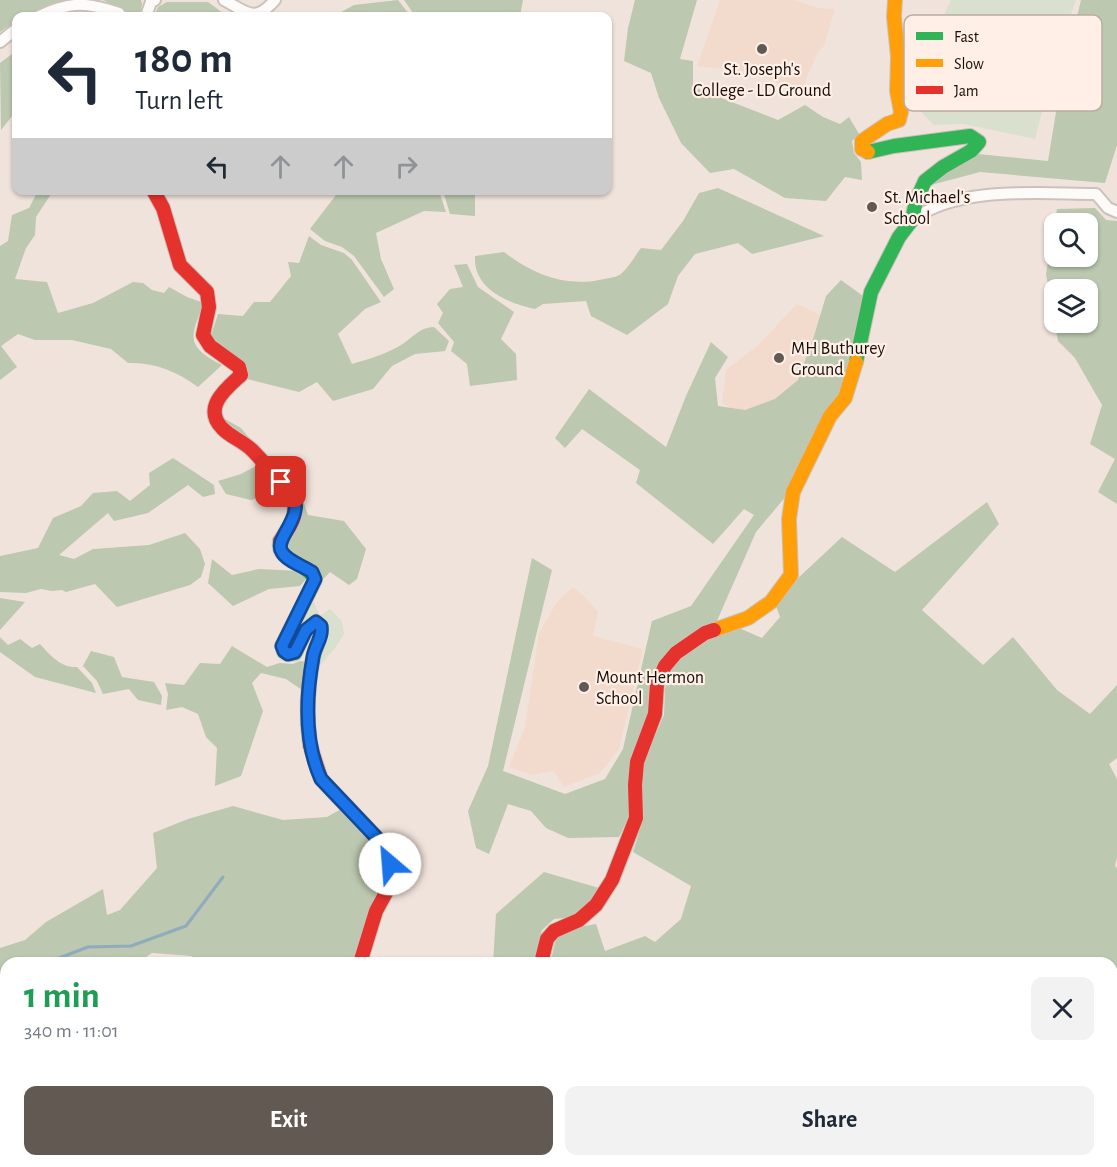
<!DOCTYPE html>
<html lang="en">
<head>
<meta charset="utf-8">
<style>
  body { margin:0; font-family:"Alegreya Sans",sans-serif; background:#f2f2f3; color:#1f2937; height:100vh; display:flex; flex-direction:column; font-size:22px; white-space:nowrap }
  * { box-sizing:border-box; margin:0 }
  p { font-size:20px; color:#747a83 }
  .icon { flex:none; width:33px; height:33px; fill:none; stroke:currentColor; stroke-width:2; stroke-linecap:round; stroke-linejoin:round }
  .map { position:relative; flex:1; overflow:hidden }
  .side { position:absolute; left:0px; top:957px; width:1118px; height:210px; display:flex; flex-direction:column; background:#fff; border-radius:18px 18px 0 0; box-shadow:0 2px 4px #0004 }
  .side>* { flex:none }
  .banner { position:absolute; left:12px; top:12px; width:600px; height:183px; border-radius:12px; box-shadow:0 2px 4px #0004; background:#fff; color:#1f2937; overflow:hidden }
  .tools { position:absolute; left:1044px; top:213px; display:grid; gap:12px }
  .tools a { display:grid; place-items:center; width:54px; height:54px; border-radius:12px; background:#fff; box-shadow:0 2px 4px #0004; font-size:30px }
  .pin { position:absolute; display:grid; place-items:center; width:51px; height:51px; color:#fff; margin:-26px; border-radius:12px; box-shadow:0 3px 9px #0006 }
  .me { position:absolute; width:66px; margin:-33px; rotate:333deg; stroke-linejoin:round; filter:drop-shadow(0 0 4px #0008) }
  .turn { display:flex; align-items:center; gap:21px; height:126px; padding:0 24px; font-size:27px }
  .turn .icon { width:78px; height:78px; stroke-width:2.5 }
  .turn b { display:block; font-size:42px; line-height:51px }
  .lanes { display:flex; align-items:center; height:57px; padding:0 24px; background:#0003; justify-content:center; gap:30px; direction:ltr }
  .lanes .off { opacity:.35 }
  .round { display:grid; place-items:center; flex:none; width:63px; height:63px; border-radius:12px; background:#f2f2f3 }
  .overview { display:flex; align-items:center; justify-content:space-between; height:102px; padding:0 24px }
  h1 { font-size:36px; font-weight:700; line-height:45px; color:#1e9e55 }
  .primary-button { display:flex; gap:12px; margin-top:auto; padding:12px 24px }
  .primary-button a { flex:1; height:69px; border-radius:12px; background:#625952; color:#fff; font-size:24px; font-weight:700; line-height:69px; text-align:center }
  .primary-button a+a { background:#f2f2f3; color:#1f2937 }
  .map>svg:first-child { display:block }
  .built { fill:#f2dbcd }
  .green { fill:#dae0ce }
  .forest { fill:#bcc8af; fill-rule:evenodd }
  .lines { fill:none; stroke-linecap:round; stroke-linejoin:round }
  .stream { stroke:#8fabbd; stroke-width:3 }
  .street-casing { stroke:#ccc2bc; stroke-width:14 }
  .fast-casing { stroke:#ccc2bc; stroke-width:16 }
  .slow-casing { stroke:#ccc2bc; stroke-width:16 }
  .jam-casing { stroke:#ccc2bc; stroke-width:16 }
  .street { stroke:#fdfbfa; stroke-width:10 }
  .fast { stroke:#30b455; stroke-width:14 }
  .slow { stroke:#ff9f0a; stroke-width:14 }
  .jam { stroke:#e5322d; stroke-width:14 }
  .route-casing { stroke:#114b97; stroke-width:15 }
  .route { stroke:#1a73e8; stroke-width:10 }
  .poi-dot { fill:#625952; stroke:#ffefe7; stroke-width:2 }
  .labels { text-anchor:middle; stroke-width:4.5; stroke-linejoin:round; paint-order:stroke }
  .poi-label { font-size:18px; fill:#160e09; stroke:#ffefe7; text-anchor:start }
  .key { fill:#ffefe7; stroke:#b9aca4; stroke-width:1.5 }
  .key-label { font-size:16px; fill:#160e09 }
</style>
</head>
<body>
<div class="map">
<svg width="1117" height="1167" viewBox="0 0 1117 1167">
  <rect width="100%" height="100%" fill="#f0e3db"/>
  <g class="built">
    <polygon points="720,0 795,0 817,8 835,9 824,46 818,52 800,93 760,75 744,71 697,66"/>
    <polygon points="797,304 825,317 809,378 779,406 743,416 722,403 726,370 757,346"/>
    <polygon points="573,587 585,597 598,612 593,636 643,649 619,749 600,773 564,787 554,771 532,775 509,767 525,727 539,633 557,602"/>
  </g>
  <g class="green">
    <polygon points="951,0 1076,0 1064,34 1052,32 1047,60 1055,62 1035,139 964,124 934,125 920,111 944,15"/>
    <polygon points="310,593 320,616 330,609 342,621 344,634 335,648 317,669 312,616 305,620 292,649"/>
  </g>
  <g class="forest">
    <polygon points="0,0 72,0 55,3 24,16 16,16 16,21 0,32"/>
    <polygon points="103,0 141,0 142,4 140,16 125,16 122,9"/>
    <polygon points="398,0 409,14 408,16 334,16 354,5"/>
    <polygon points="404,0 523,0 520,16 413,16 413,13"/>
    <polygon points="635,0 697,0 680,59 693,61 693,87 778,120 805,105 823,117 840,124 849,117 859,134 852,141 854,153 861,162 862,180 845,177 826,201 785,198 734,169 710,173 681,143 659,98 651,73 624,61 628,28"/>
    <polygon points="1081,0 1117,0 1117,145 1105,183 980,172 931,185 930,183 978,154 1048,161 1060,88"/>
    <polygon points="167,2 208,2 227,16 154,16 158,7"/>
    <polygon points="16,51 16,111 1,130 0,63"/>
    <path d="M 718,188 L 824,236 L 752,254 L 738,243 L 695,254 L 678,276 L 668,304 L 627,335 L 591,316 L 586,301 L 543,304 L 535,309 C 508,303 473,289 475,256 L 504,252 C 533,275 567,288 604,279 C 609,278 617,277 621,274 C 629,267 635,256 641,248 L 661,250 L 683,221 L 699,193 Z"/>
    <path d="M 38,191 L 53,191 L 36,217 L 35,235 L 26,248 L 15,279 L 47,282 L 58,313 L 93,303 L 133,282 L 143,283 L 152,290 L 164,293 L 169,287 L 187,297 L 204,303 C 190,337 185,346 222,365 L 198,387 C 178,372 155,362 128,363 L 111,349 L 72,340 L 35,340 L 18,334 L 1,346 L 17,367 L 0,380 L 0,246 L 8,241 L 12,215 L 29,208 Z"/>
    <polygon points="339,191 439,191 446,212 424,211 376,233 381,259 394,289 384,297 354,256 342,247 325,241 310,229"/>
    <polygon points="443,191 475,191 475,216 450,214"/>
    <path d="M 1095,208 L 1106,220 L 1117,221 L 1117,504 L 1098,492 L 1115,459 L 1090,444 L 1102,405 L 1075,358 L 1058,341 L 1046,274 L 1057,209 ZM 1054,224 L 1088,224 L 1088,256 L 1054,256 ZM 1054,290 L 1088,290 L 1088,322 L 1054,322 Z"/>
    <path d="M 309,236 L 321,245 L 344,253 L 352,260 L 381,302 L 365,309 L 338,334 L 352,364 C 369,359 386,354 401,345 C 414,337 418,328 434,327 L 449,341 L 445,351 L 415,354 L 392,366 L 373,389 L 333,401 L 317,382 L 299,392 L 247,379 L 213,346 L 211,335 L 218,314 L 243,316 L 254,302 L 270,302 L 291,276 L 288,262 L 299,263 Z"/>
    <polygon points="467,264 478,287 514,312 501,339 516,354 517,380 470,386 467,364 451,351 454,342 438,323 443,313 437,304 450,289 463,287 454,265"/>
    <polygon points="841,280 863,296 857,332 840,396 787,495 756,532 716,623 662,664 632,810 619,837 568,838 546,828 531,811 508,804 489,854 476,848 468,811 488,766 532,558 552,570 503,771 565,794 605,779 623,749 652,621 691,606 754,515 744,509 713,544 636,483 640,470 582,429 565,448 555,438 589,389 666,447 686,396 711,342 728,357 715,378 718,406 745,410 775,399 798,380 814,336 826,296"/>
    <polygon points="223,418 241,428 266,458 297,483 308,515 344,521 366,549 357,579 349,585 330,572 317,585 286,547 301,510 222,424"/>
    <polygon points="173,458 214,485 215,494 203,497 188,485 148,513 114,521 108,513 59,555 74,559 93,549 149,545 185,533 200,549 205,564 201,577 190,585 117,607 95,584 66,592 62,590 52,591 41,589 26,593 0,592 0,556 38,548 53,518 81,506 93,493 117,491 130,501 150,485 149,473"/>
    <polygon points="256,466 273,492 251,500 226,494 218,481 241,474"/>
    <polygon points="987,502 999,524 922,610 983,665 1013,637 1057,690 1090,714 1117,685 1117,758 1109,764 1117,779 1117,857 1115,866 1117,868 1117,1167 833,1167 831,1161 1112,1161 1112,963 550,963 556,939 569,929 596,924 605,951 645,936 655,942 681,919 691,886 633,852 644,816 639,782 643,763 664,715 665,689 669,670 685,654 717,635 739,628 762,638 780,617 775,603 796,580 842,537 895,572"/>
    <polygon points="212,559 232,575 259,569 300,571 307,578 300,586 269,589 233,606 208,583"/>
    <polygon points="0,598 25,602 0,630"/>
    <path d="M 0,637 L 8,645 L 20,639 L 32,648 L 40,644 C 51,656 61,668 77,667 L 92,683 L 96,693 L 35,677 L 0,652 Z"/>
    <polygon points="232,646 267,667 280,663 293,664 300,661 307,662 305,692 286,679 261,673 252,683 263,711 241,776 215,786 217,748 206,737 198,714 182,707 166,710 168,694 165,683 184,685 200,663 220,664"/>
    <polygon points="91,651 114,657 122,677 154,682 162,696 161,705 138,700 129,689 103,694 97,681 83,666"/>
    <polygon points="233,806 283,820 327,817 343,808 371,840 383,867 384,886 355,963 195,963 192,956 152,953 137,963 6,963 6,990 0,997 0,948 25,940 46,922 103,889 107,915 120,910 157,868 153,833 188,819"/>
    <polygon points="544,872 599,888 589,904 575,917 554,919 542,930 533,963 493,963 496,914"/>
    <polygon points="0,1071 6,1075 6,1161 54,1161 47,1167 0,1167"/>
    <polygon points="66,1161 296,1161 292,1167 59,1167"/>
    <polygon points="408,1161 483,1161 479,1167 410,1167"/>
    <polygon points="510,1161 518,1161 528,1167 550,1161 783,1161 782,1167 511,1167"/>
  </g>
  <g class="lines">
    <g class="stream">
      <polyline points="46,963 88,947 131,946 186,926 223,877"/>
      <polyline points="0,983 6,980"/>
    </g>
    <g class="street-casing">
      <g id="street">
        <path d="M 224,0 C 247,12 254,24 275,0"/>
        <path d="M 39,16 C 71,1 87,2 119,13 L 121,16"/>
        <polyline points="146,16 151,2 155,0"/>
        <polyline points="0,42 16,29"/>
        <path d="M 912,220 C 960,185 1040,194 1096,194 L 1108,208 L 1117,212"/>
        <polyline points="402,1161 405,1167"/>
        <polyline points="485,1167 488,1161"/>
      </g>
    </g>
    <g class="fast-casing">
      <g id="fast">
        <polyline points="856,362 871,292 899,237 912,220 916,201 925,181 943,167 971,151 979,142 970,136 894,146 868,152"/>
        <path d="M 280,541 C 276,562 308,562 315,580 L 282,646 L 284,652 L 288,654 L 295,653 L 306,630 L 316,622 L 321,626 C 322,638 315,647 313,658 C 307,687 306,716 310,745"/>
        <polyline points="500,1167 502,1161"/>
      </g>
    </g>
    <g class="slow-casing">
      <g id="slow">
        <polyline points="868,152 862,149 862,141 887,124 899,120 901,112 897,91 898,57 894,17 895,0"/>
        <polyline points="714,630 748,618 771,602 791,575 789,519 793,492 830,416 845,398 856,362"/>
      </g>
    </g>
    <g class="jam-casing">
      <g id="jam">
        <path d="M 153,190 L 163,208 L 180,265 L 207,292 L 209,307 L 203,335 L 210,346 L 239,367 L 241,375 C 227,388 202,407 222,428 C 230,437 243,441 252,450 C 265,463 276,478 291,489 C 298,516 296,518 280,541"/>
        <polyline points="310,745 321,779 376,837 390,864 388,889 376,911 360,963"/>
        <polyline points="541,963 547,939 554,931 579,920 596,905 612,880 636,818 635,785 637,762 655,714 657,684 665,666 676,653 705,633 714,630"/>
      </g>
    </g>
    <use href="#street" class="street"/>
    <use href="#fast" class="fast"/>
    <use href="#slow" class="slow"/>
    <use href="#jam" class="jam"/>
  </g>
  <g class="lines">
    <g class="route-casing">
      <path id="route" d="M 281,482 C 318,511 271,536 282,552 C 287,561 303,566 312,572 L 315,579 L 282,646 L 284,651 L 288,654 L 295,652 L 306,630 L 316,622 L 321,626 C 323,638 315,645 313,657 C 306,696 304,742 321,779 L 376,837 L 390,864"/>
    </g>
    <use href="#route" class="route"/>
  </g>
  <g class="poi-dot">
    <circle cx="762" cy="49" r="6"/>
    <circle cx="872" cy="207" r="6"/>
    <circle cx="779" cy="358" r="6"/>
    <circle cx="584" cy="687" r="6"/>
  </g>
  <g class="labels">
    <g class="poi-label">
      <text x="762" y="75" text-anchor="middle">St. Joseph's<tspan x="762" dy="21">College - LD Ground</tspan></text>
      <text x="884" y="203">St. Michael's<tspan x="884" dy="21">School</tspan></text>
      <text x="791" y="354">MH Buthurey<tspan x="791" dy="21">Ground</tspan></text>
      <text x="596" y="683">Mount Hermon<tspan x="596" dy="21">School</tspan></text>
    </g>
  </g>
  <rect x="904" y="15" width="198" height="96" rx="9" class="key"/>
  <rect x="916" y="32" width="27" height="8" fill="#30b455"/>
  <rect x="916" y="59" width="27" height="8" fill="#ff9f0a"/>
  <rect x="916" y="86" width="27" height="8" fill="#e5322d"/>
  <g class="key-label">
    <text x="954" y="42">Fast</text>
    <text x="954" y="69">Slow</text>
    <text x="954" y="96">Jam</text>
  </g>
</svg>
<div class="tools">
<a><svg class="icon" aria-label="search" viewBox="0 0 24 24"><circle cx="10" cy="10" r="6"/><path d="M15 15l6 6"/></svg></a>
<a><svg class="icon" aria-label="layers" viewBox="0 0 24 24"><path d="M12 4l9 5-9 5-9-5zM3 14l9 5 9-5"/></svg></a>
</div>
<div class="pin" style="left:281px;top:482px;background:#d93025"><svg class="icon" aria-label="arrive" viewBox="0 0 24 24"><path d="M6 21V4h12l-3 4 3 4H6"/></svg></div>
<svg class="me" style="left:390px;top:864px" viewBox="-20 -20 40 40"><circle r="19" fill="#fff"/><path d="M0-13L10 11 0 6-10 11z" fill="#1a73e8"/></svg>
<div class="banner">
<div class="turn"><svg class="icon" aria-label="left" viewBox="0 0 24 24"><path d="M17 20v-9H6M10 6l-5 5 5 5"/></svg><div><b>180 m</b>Turn left</div></div>
<div class="lanes"><svg class="icon" aria-label="left" viewBox="0 0 24 24"><path d="M17 20v-9H6M10 6l-5 5 5 5"/></svg><svg class="icon off" aria-label="ahead" viewBox="0 0 24 24"><path d="M12 20V5M6 11l6-6 6 6"/></svg><svg class="icon off" aria-label="ahead" viewBox="0 0 24 24"><path d="M12 20V5M6 11l6-6 6 6"/></svg><svg class="icon off" aria-label="right" viewBox="0 0 24 24"><path d="M7 20v-9h11M14 6l5 5-5 5"/></svg></div>
</div>
<section class="side">
<div class="overview"><div><h1>1 min</h1><p>340 m · 11:01</p></div><a class="round"><svg class="icon" aria-label="close" viewBox="0 0 24 24"><path d="M6 6l12 12M18 6L6 18"/></svg></a></div>
<div class="primary-button"><a>Exit</a><a>Share</a></div>
</section>
</div>
</body>
</html>
